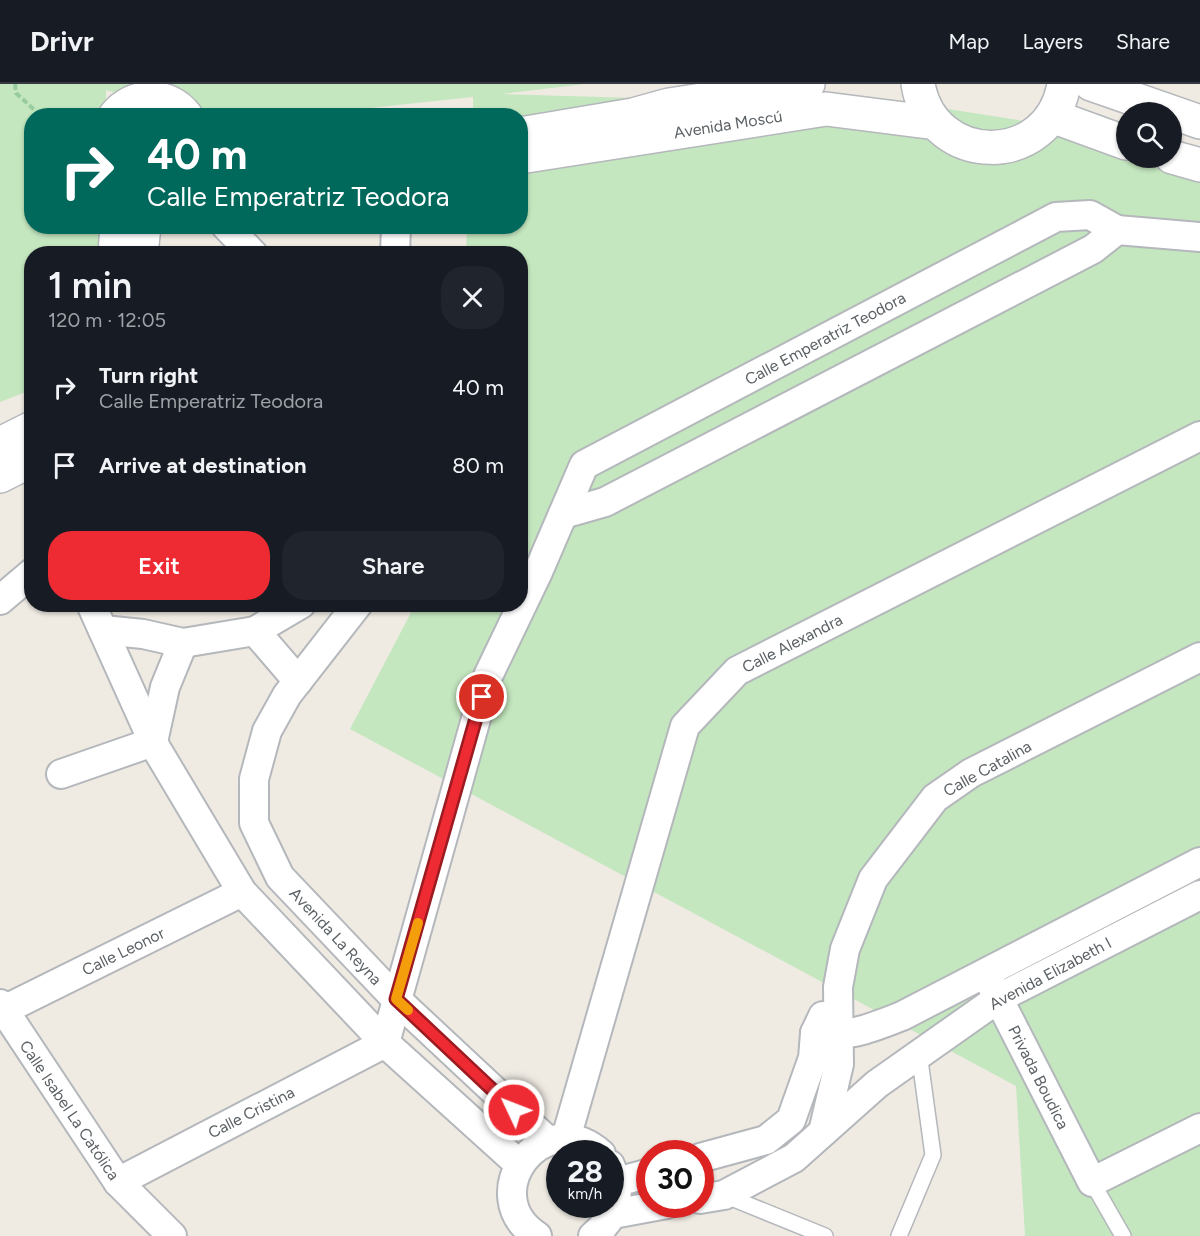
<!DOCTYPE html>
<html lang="en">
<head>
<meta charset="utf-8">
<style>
  body { margin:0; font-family:Figtree,sans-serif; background:#20242c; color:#f1f3f6; height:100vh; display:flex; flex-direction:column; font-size:22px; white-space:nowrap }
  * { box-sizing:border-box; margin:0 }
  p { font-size:20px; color:#9ea1a6 }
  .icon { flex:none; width:33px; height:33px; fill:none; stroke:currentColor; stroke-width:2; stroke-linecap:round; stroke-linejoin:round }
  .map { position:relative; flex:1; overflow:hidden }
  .side { position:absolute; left:24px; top:162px; width:504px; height:366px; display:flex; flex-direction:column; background:#171b24; border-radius:24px; box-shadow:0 2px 4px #0004 }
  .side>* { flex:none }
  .guide { position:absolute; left:24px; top:24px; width:504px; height:126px; border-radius:24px; box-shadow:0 2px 4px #0004; background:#00695c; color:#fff; overflow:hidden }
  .controls { position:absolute; left:1116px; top:18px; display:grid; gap:12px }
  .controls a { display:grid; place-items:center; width:66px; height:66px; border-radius:50%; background:#171b24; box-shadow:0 2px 4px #0004; font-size:30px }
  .speed { position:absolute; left:546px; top:1056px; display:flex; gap:12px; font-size:30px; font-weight:700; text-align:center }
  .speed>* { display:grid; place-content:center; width:78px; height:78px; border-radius:50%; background:#171b24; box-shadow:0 2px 4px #0004; line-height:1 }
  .speed small { font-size:15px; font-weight:400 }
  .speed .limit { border:9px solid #d22; background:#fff; color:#111 }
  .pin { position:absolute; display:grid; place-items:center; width:51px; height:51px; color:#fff; margin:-26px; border:3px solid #fff; border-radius:50%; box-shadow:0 2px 6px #0007 }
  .me { position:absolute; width:66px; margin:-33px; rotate:313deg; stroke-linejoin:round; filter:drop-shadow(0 0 4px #0008) }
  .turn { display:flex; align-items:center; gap:21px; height:126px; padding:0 24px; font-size:27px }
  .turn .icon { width:78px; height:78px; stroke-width:2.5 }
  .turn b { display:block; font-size:42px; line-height:51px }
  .round { display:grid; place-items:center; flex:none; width:63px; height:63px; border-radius:24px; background:#20242c }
  .overview { display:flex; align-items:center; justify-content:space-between; height:102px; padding:0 24px }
  h1 { font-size:36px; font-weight:600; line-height:45px }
  .cta { display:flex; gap:12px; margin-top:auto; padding:12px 24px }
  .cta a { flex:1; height:69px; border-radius:24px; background:#ee2a33; color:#fff; font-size:24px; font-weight:600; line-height:69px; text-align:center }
  .cta a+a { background:#20242c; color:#f1f3f6 }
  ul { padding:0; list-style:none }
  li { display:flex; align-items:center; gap:18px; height:78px; padding:0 24px }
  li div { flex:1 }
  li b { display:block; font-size:22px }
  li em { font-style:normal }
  header { display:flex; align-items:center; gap:36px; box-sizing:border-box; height:84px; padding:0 30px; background:#171b24; border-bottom:2px solid #363941 }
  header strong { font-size:28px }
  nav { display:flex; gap:33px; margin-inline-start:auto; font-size:21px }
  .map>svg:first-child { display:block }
  .green { fill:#c4e7bf }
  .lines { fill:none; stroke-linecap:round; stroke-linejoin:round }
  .service-casing { stroke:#b4b7bb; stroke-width:18 }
  .minor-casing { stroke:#b4b7bb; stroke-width:32 }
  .tertiary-casing { stroke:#b4b7bb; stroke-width:36 }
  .path { stroke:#99cba1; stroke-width:4; stroke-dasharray:6 3; stroke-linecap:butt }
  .service { stroke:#fff; stroke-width:15 }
  .minor { stroke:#fff; stroke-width:28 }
  .tertiary { stroke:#fff; stroke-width:33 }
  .route-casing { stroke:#9b1b21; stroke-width:15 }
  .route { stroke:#ee2a33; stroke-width:10 }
  .slow { stroke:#f59e0b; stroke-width:10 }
  .labels { text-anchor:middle; stroke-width:4.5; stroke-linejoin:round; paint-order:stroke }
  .street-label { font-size:16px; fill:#5b6165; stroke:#fff }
</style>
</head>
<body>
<header>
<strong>Drivr</strong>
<nav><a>Map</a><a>Layers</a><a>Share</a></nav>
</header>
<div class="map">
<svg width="1200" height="1152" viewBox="0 0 1200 1152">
  <rect width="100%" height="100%" fill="#efebe3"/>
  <polygon class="green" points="0,0 585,0 502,10 935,23 1126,53 1126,74 1172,74 1200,65 1200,1152 1025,1152 1016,1002 350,645 415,521 520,520 520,170 466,169 467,143 520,142 520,32 473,31 473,13 304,31 191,31 106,6 106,31 32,32 32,142 109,143 110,169 32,170 31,306 0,318"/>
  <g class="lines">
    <g class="service-casing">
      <g id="service">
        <polyline points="1092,1098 1123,1152"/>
        <polyline points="724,1111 825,1152"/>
        <polyline points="899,1152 933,1071 919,969"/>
      </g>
    </g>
    <g class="minor-casing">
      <g id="minor">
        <polyline points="226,142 253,170"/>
        <polyline points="395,170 396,142"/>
        <polyline points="563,430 605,418 1093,165 1117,146"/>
        <polyline points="0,516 32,489"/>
        <polyline points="91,520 156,664 242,808 385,959 519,1080"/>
        <polyline points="358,520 287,611 267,647 254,695 254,739 280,793 396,915 548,1057"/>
        <polyline points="103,546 143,550 183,559 255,547 301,520"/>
        <polyline points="255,547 298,597"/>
        <polyline points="61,690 153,658 165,603 183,559"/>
        <polyline points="990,898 1092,1098 1200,1044"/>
        <polyline points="0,920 118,1098 172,1152"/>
        <polyline points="4,926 242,808"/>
        <path d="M 815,949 C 849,954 871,944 902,932 L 1200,778"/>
        <polyline points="823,1048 839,980 838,903 845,865 873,795 935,714 971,689 1200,573"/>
        <polyline points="566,1054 685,642 737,587 1200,352"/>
        <polyline points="700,1074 766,1056 791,1036 813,974 815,949 823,932"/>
        <polyline points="118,1098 385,959 488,592 538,488 584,381 1056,133 1090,131 1117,146 1200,153"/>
        <polyline points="617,1098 650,1089"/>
        <polyline points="700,1115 724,1111 794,1074 877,1000 999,914 1200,811"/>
        <polyline points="613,1130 667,1120"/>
        <path d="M 537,1152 C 474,1111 543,1018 601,1070"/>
        <path d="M 593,1152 C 617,1133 623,1109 610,1081"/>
      </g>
    </g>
    <g class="tertiary-casing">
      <g id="tertiary">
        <path d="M 918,0 C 932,84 1050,85 1064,0"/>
        <polyline points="1091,0 1200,38"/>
        <path d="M 115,32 C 133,9 168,8 186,32"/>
        <polyline points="1052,32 1126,59"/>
        <polyline points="520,50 633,31 669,21 808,0"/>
        <polyline points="520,73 826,25 936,39"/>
        <polyline points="1172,73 1200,81"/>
        <polyline points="115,170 117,142"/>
        <polyline points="141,170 144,142"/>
        <polyline points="0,360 32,344"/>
        <polyline points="0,392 32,376"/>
      </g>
    </g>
    <polyline class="path" points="15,0 16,9 41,32"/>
    <use href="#service" class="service"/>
    <use href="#minor" class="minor"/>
    <use href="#tertiary" class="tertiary"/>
  </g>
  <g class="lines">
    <g class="route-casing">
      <polyline id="route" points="482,613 396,915 514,1026"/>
    </g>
    <use href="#route" class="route"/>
    <polyline class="slow" points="408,926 396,915 418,839"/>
  </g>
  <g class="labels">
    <g class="street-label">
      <text transform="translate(728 40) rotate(-9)" y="6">Avenida Moscú</text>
      <text transform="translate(825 254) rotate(-28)" y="6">Calle Emperatriz Teodora</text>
      <text transform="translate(792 559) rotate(-27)" y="6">Calle Alexandra</text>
      <text transform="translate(987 684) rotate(-29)" y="6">Calle Catalina</text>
      <text transform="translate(336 852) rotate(47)" y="6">Avenida La Reyna</text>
      <text transform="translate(123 867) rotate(-26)" y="6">Calle Leonor</text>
      <text transform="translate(1050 889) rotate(-28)" y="6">Avenida Elizabeth I</text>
      <text transform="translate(1039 993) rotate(63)" y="6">Privada Boudica</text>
      <text transform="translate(70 1026) rotate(56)" y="6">Calle Isabel La Católica</text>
      <text transform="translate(251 1028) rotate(-27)" y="6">Calle Cristina</text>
    </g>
  </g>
</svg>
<div class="controls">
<a><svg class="icon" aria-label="search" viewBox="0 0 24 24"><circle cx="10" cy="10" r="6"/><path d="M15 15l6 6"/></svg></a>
</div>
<div class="speed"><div>28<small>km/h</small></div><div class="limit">30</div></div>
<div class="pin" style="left:482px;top:613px;background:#d93025"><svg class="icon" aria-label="arrive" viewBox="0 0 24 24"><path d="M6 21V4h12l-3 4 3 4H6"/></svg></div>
<svg class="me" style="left:514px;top:1026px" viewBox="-20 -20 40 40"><circle r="17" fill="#ee2a33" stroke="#fff" stroke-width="3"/><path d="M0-11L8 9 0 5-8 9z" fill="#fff"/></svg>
<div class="guide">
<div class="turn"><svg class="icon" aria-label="right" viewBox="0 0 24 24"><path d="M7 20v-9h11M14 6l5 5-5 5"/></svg><div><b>40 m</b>Calle Emperatriz Teodora</div></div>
</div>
<section class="side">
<div class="overview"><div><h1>1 min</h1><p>120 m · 12:05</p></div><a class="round"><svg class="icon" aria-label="close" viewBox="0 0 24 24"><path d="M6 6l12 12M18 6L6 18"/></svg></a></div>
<ul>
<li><svg class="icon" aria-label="right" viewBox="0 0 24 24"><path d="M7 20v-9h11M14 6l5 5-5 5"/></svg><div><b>Turn right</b><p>Calle Emperatriz Teodora</p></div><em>40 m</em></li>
<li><svg class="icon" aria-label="arrive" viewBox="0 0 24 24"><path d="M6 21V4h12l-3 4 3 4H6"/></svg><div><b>Arrive at destination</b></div><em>80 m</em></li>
</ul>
<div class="cta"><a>Exit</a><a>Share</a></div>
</section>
</div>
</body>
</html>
